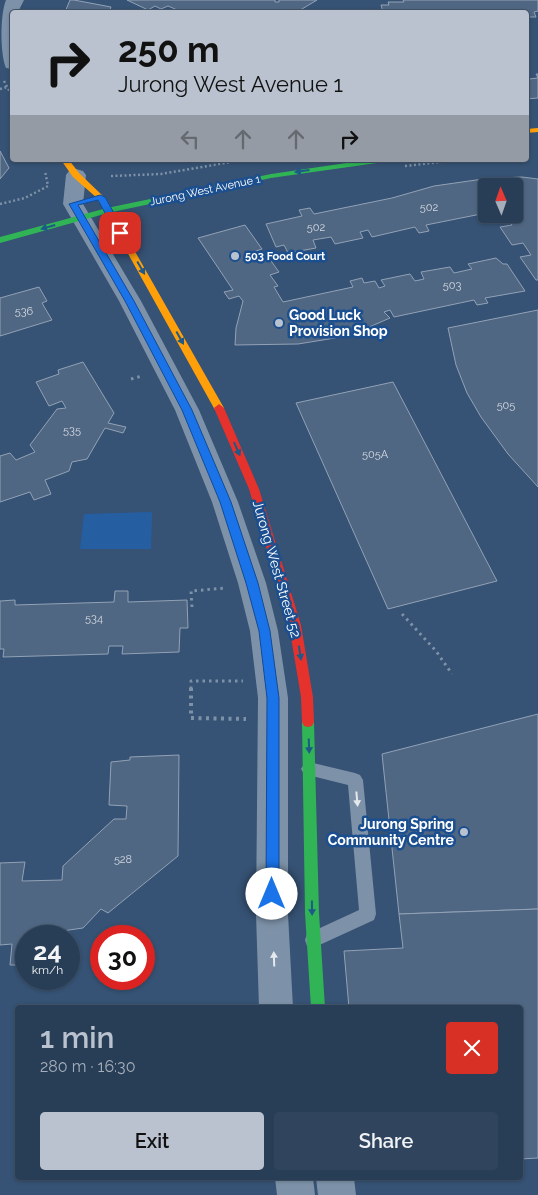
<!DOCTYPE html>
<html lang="en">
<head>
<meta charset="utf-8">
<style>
  body { margin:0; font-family:Raleway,sans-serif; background:#30455d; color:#f1f3f6; height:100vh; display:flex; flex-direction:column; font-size:19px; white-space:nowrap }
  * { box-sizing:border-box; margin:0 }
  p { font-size:16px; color:#a5aeba }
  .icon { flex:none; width:28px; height:28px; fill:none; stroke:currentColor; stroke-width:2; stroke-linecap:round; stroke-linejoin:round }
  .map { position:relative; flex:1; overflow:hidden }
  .panel { position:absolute; left:15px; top:1005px; width:508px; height:175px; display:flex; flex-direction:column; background:#283e57; border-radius:5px; box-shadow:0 1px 4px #0004,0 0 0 1px #44576d }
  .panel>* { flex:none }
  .banner { position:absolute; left:10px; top:10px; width:519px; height:152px; border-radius:5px; box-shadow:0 1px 4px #0004,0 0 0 1px #44576d; background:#b9c2ce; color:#111; overflow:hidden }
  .needle { width:32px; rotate:358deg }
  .buttons { position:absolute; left:478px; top:178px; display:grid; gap:10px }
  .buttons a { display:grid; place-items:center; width:45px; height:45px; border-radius:5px; background:#283e57; box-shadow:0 1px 4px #0004,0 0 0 1px #44576d; font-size:25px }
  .speed { position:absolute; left:15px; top:925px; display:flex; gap:10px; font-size:25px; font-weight:700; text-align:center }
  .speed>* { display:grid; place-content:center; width:65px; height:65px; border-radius:50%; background:#283e57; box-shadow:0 1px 4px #0004,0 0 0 1px #44576d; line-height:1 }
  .speed small { font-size:12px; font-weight:400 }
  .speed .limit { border:8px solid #d22; background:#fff; color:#111 }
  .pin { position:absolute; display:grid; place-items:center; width:42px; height:42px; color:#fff; margin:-21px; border-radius:10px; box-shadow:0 2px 8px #0006 }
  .me { position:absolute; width:55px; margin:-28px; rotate:0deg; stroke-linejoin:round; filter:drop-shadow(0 0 4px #0008) }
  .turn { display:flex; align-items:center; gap:18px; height:105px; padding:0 25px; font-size:22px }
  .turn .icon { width:65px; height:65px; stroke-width:2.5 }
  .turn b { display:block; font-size:35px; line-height:42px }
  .lanes { display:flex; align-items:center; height:48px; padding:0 25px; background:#0003; justify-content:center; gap:25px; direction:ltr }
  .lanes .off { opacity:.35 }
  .round { display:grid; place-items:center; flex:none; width:52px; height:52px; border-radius:5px; background:#30455d }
  .summary { display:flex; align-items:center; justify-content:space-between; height:85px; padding:0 25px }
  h1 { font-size:30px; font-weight:600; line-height:38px; color:#b9c2ce }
  .primary-button { display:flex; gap:10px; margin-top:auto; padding:10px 25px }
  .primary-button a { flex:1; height:58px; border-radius:5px; background:#b9c2ce; color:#111; font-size:20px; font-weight:600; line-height:58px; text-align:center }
  .primary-button a+a { background:#30455d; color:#f1f3f6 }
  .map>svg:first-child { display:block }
  .green { fill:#265fa1 }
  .building { fill:#506783; stroke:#92a2b6 }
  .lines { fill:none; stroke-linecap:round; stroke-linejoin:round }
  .path-far2 { stroke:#7d92a8; stroke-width:2.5; stroke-dasharray:2 2.5; stroke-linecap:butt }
  .path-far1 { stroke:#7d92a8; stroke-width:3; stroke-dasharray:2.5 4; stroke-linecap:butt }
  .path { stroke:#7d92a8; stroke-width:4; stroke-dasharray:3 4.5; stroke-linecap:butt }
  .lane { fill:#7d92a8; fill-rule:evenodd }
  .street { fill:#7d92a8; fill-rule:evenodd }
  .fast { fill:#30b455; fill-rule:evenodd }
  .slow { fill:#ff9f0a; fill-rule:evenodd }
  .jam { fill:#e5322d; fill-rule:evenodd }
  .oneway { fill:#1d5989 }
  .oneway2 { fill:#e5e9ee }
  .route { fill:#1a73e8; stroke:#114b97 }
  .poi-dot { fill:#b9c2ce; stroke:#1b4f8f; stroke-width:2 }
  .labels { text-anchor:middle; stroke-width:5; stroke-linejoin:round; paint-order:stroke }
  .far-street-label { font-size:11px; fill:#fff; stroke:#1b4f8f }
  .number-label { font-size:11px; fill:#d3d9e0 }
  .far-poi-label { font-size:11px; font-weight:bold; fill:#fff; stroke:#1b4f8f; text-anchor:start }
  .poi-label { font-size:14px; font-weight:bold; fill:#fff; stroke:#1b4f8f; text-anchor:start }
  .street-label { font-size:14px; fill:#fff; stroke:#1b4f8f }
</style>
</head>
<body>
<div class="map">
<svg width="538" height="1195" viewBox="0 0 538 1195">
  <rect width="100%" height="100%" fill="#365274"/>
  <polygon class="green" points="152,512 151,549 80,549 84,514"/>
  <g class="building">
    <polygon points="70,0 74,0 111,7 109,12 65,12"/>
    <polygon points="127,0 275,0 275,2 279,2 279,0 317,0 297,12 182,12 168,6 161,9 155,6 148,10"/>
    <polygon points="403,0 538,0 538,11 534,12 536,17 526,17 526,12 383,12 381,5 389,5 388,2 404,2"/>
    <polygon points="536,74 538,74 538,98 526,99 526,75 529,79 538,78"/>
    <polygon points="0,151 9,168 0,179"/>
    <polygon points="522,177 538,179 538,280 536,280 520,257 531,255 523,243 512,245 500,227 512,225 504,214 514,214 514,186 486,186 486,213 426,225 429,231 419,233 415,227 372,237 368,230 360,232 363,238 335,244 331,237 313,240 316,248 288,253 284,245 276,247 266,224 302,216 299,210 310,208 314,214 392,198 434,186 483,179"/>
    <polygon points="245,225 262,249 253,252 256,257 266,254 279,272 270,275 278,286 274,287 283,302 353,287 350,281 362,278 364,283 375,281 379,288 385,286 381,280 410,274 415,281 424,279 421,272 450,267 454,273 472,269 468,264 496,258 503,264 507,264 525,291 485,298 488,303 477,305 474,300 394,317 390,310 384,312 390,318 353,334 329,339 298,344 235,345 236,328 243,301 239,296 229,299 224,292 233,290 198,238"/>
    <polygon points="39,287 47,301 42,303 52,320 0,336 0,298"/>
    <polygon points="538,310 538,487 508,454 481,417 467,393 456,365 448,328"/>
    <polygon points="83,362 114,413 108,423 126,427 123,433 105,428 87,459 72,462 69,471 45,480 51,494 34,500 30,492 0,502 0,456 10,453 16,460 35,452 30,445 57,409 66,408 62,401 49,406 36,382 59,374 58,370"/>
    <polygon points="393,382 497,581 388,609 296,403"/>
    <polygon points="115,591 128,591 128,602 187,600 188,628 180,628 179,652 122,654 123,646 109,646 108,654 3,657 4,649 0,649 0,601 15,600 15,605 114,602"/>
    <polygon points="538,714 538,909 399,914 382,754"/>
    <polygon points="179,755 178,856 108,913 101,909 83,928 48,933 48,936 26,936 26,965 10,965 12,944 0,945 0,863 25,862 22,881 62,880 63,866 114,819 126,819 127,806 109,805 111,762 130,760 130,757"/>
    <polygon points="538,909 538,1158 520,1159 520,1008 349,1008 344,951 403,948 399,914"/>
  </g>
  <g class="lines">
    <g class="path-far2">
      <polyline points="4,81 12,96"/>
      <polyline points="0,89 7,87"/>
      <polyline points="405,166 460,160"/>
      <polyline points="111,176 161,174 231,162"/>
      <polyline points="0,204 25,198 48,186 45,171"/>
    </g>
    <g class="path-far1">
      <polyline points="131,379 142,376"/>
      <polyline points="192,607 191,591 226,588"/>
      <polyline points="402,614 436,651 452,674"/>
      <polyline points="191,689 191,681 243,681"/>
    </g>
    <polyline class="path" points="191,688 191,718 246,719"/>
    <polygon class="lane" points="309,762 355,773 360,775 363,780 376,914 374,920 313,948 307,946 305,940 307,934 359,910 348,785 304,774 301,769 304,764"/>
    <g class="street">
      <path d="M 6,0 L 24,0 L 18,12 L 12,12 L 12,69 L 6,68 C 0,53 0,15 6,0 Z"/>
      <polygon points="76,169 83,171 86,175 83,204 141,301 199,410 238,502 266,583 278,631 288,698 288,914 293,1008 259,1008 256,914 258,698 250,631 238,583 212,502 175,410 119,301 63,204 66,175 69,171"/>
      <polygon points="275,1178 313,1178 315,1195 277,1195"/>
      <polygon points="316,1178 354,1178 356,1195 318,1195"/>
    </g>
    <g class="fast">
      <polygon points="367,160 388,160 384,162 271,178 108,213 0,243 0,237 107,208 271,174"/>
      <polygon points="308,717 312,718 314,722 319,913 325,1008 311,1008 305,913 302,722 304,718"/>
    </g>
    <g class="slow">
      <polygon points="538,128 538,132 526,133 526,129"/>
      <polygon points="61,160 69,160 79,173 104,197 224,408 223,410 215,410 97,198 73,177"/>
    </g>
    <polygon class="jam" points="219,404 224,408 259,489 301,625 313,697 314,722 312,726 308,727 304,726 302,722 301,697 289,625 249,489 214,408"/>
  </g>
  <defs><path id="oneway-solid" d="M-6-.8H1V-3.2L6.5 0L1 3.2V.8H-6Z" transform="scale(1.25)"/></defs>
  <g class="oneway">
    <use href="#oneway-solid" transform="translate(302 171) rotate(172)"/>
    <use href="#oneway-solid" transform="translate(48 227) rotate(164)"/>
    <use href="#oneway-solid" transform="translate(141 268) rotate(60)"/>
    <use href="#oneway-solid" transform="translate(180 338) rotate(61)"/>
    <use href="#oneway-solid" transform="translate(237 449) rotate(66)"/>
    <use href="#oneway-solid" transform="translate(300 653) rotate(81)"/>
    <use href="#oneway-solid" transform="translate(309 746) rotate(88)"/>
    <use href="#oneway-solid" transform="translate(312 908) rotate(89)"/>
  </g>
  <g class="oneway2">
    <use href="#oneway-solid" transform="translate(357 799) rotate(85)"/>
    <use href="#oneway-solid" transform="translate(274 959) rotate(-92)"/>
  </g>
  <polygon class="route" points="100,195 105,197 125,233 123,235 117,235 98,200 78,205 134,301 192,410 231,502 258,583 270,631 279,698 279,894 277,899 272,901 268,899 266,894 267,698 259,631 246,583 220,502 182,410 125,301 69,204"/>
  <g class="poi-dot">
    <circle cx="235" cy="256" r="5"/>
    <circle cx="279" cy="323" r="5"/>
    <circle cx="464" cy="832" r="5"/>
  </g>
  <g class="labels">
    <g class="far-street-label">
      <text transform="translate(205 190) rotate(-12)" y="4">Jurong West Avenue 1</text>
    </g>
    <g class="number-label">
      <text x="429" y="211">502</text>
      <text x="316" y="231">502</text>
      <text x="452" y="289">503</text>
      <text x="24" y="315">536</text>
      <text x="506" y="409">505</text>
      <text x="72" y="434">535</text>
      <text x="375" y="458">505A</text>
      <text x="94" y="622">534</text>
      <text x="123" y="863">528</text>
    </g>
    <g class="far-poi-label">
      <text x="245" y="260">503 Food Court</text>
    </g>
    <g class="poi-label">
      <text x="289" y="320">Good Luck<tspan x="289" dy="16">Provision Shop</tspan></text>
      <text x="454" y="829" text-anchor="end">Jurong Spring<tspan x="454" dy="16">Community Centre</tspan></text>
    </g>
    <g class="street-label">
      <text transform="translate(277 569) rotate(74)" y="5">Jurong West Street 52</text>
    </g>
  </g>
</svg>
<div class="buttons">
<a><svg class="needle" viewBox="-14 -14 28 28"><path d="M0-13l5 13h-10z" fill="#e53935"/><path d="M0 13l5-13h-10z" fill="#a5aeba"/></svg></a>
</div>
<div class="speed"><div>24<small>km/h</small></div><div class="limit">30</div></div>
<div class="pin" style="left:120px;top:233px;background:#d93025"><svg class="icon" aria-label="arrive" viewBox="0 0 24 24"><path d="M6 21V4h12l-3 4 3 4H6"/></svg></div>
<svg class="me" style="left:272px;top:894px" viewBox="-20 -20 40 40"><circle r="19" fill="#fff"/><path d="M0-13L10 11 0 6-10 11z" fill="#1a73e8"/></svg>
<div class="banner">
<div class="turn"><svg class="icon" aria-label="right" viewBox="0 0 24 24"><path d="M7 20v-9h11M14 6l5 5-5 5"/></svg><div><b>250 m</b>Jurong West Avenue 1</div></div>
<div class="lanes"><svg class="icon off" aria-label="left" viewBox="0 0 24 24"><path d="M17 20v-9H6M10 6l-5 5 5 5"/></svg><svg class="icon off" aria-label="ahead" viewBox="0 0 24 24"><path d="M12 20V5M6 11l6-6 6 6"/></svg><svg class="icon off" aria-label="ahead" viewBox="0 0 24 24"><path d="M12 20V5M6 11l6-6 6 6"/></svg><svg class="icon" aria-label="right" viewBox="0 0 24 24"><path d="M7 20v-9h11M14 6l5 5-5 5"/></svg></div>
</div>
<section class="panel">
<div class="summary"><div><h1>1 min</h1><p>280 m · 16:30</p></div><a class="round" style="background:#d93025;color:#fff"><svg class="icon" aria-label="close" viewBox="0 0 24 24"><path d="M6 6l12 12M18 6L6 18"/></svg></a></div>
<div class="primary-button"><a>Exit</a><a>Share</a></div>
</section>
</div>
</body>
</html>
